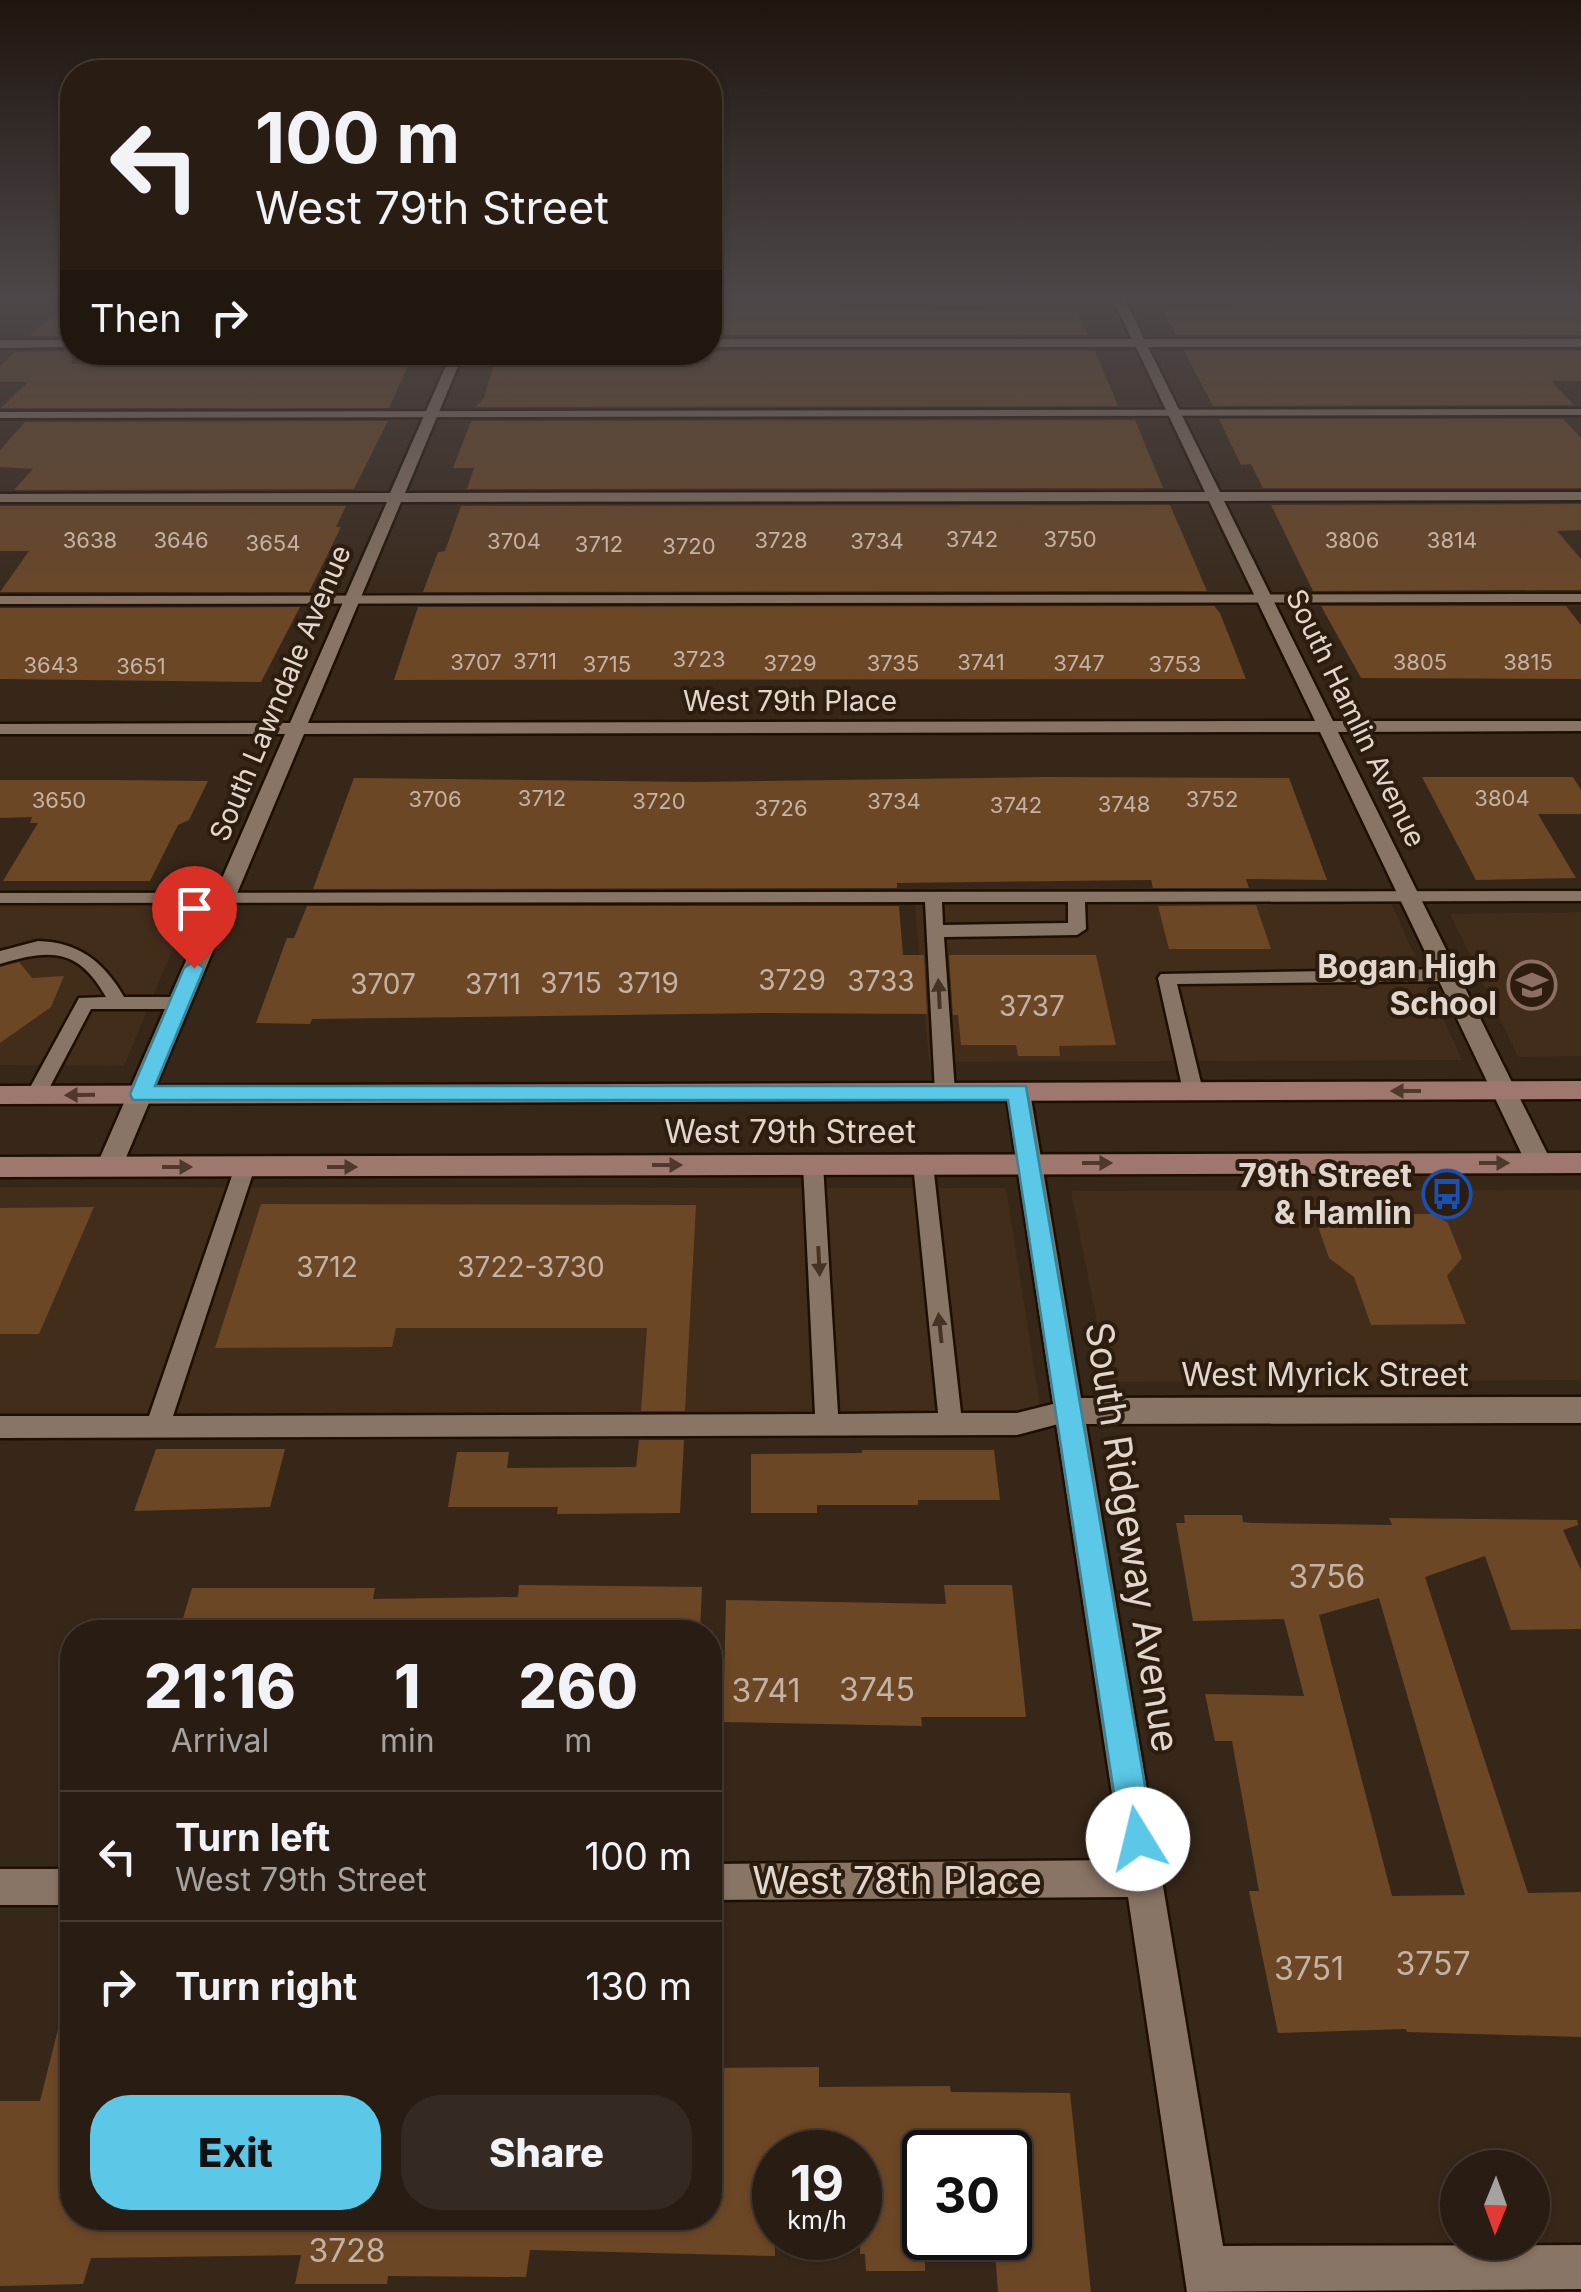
<!DOCTYPE html>
<html lang="en">
<head>
<meta charset="utf-8">
<style>
  body { margin:0; font-family:Inter,sans-serif; background:#352a21; color:#f1f3f6; height:100vh; display:flex; flex-direction:column; font-size:38px; white-space:nowrap }
  * { box-sizing:border-box; margin:0 }
  p { font-size:32px; color:#a5a2a0 }
  .icon { flex:none; width:55px; height:55px; fill:none; stroke:currentColor; stroke-width:2; stroke-linecap:round; stroke-linejoin:round }
  .map { position:relative; flex:1; overflow:hidden }
  .details { position:absolute; left:60px; top:1620px; width:662px; height:610px; display:flex; flex-direction:column; background:#291d13; border-radius:40px; box-shadow:0 2px 8px #0004,0 0 0 2px #453b33 }
  .details>* { flex:none }
  .banner { position:absolute; left:60px; top:60px; width:662px; height:305px; border-radius:40px; box-shadow:0 2px 8px #0004,0 0 0 2px #453b33; background:#291d13; color:#f1f3f6; overflow:hidden }
  .needle { width:65px; rotate:181deg }
  .tools { position:absolute; left:1440px; top:2150px; display:grid; gap:20px }
  .tools a { display:grid; place-items:center; width:110px; height:110px; border-radius:50%; background:#291d13; box-shadow:0 2px 8px #0004,0 0 0 2px #453b33; font-size:50px }
  .speed { position:absolute; left:752px; top:2130px; display:flex; gap:20px; font-size:50px; font-weight:700; text-align:center }
  .speed>* { display:grid; place-content:center; width:130px; height:130px; border-radius:50%; background:#291d13; box-shadow:0 2px 8px #0004,0 0 0 2px #453b33; line-height:1 }
  .speed small { font-size:25px; font-weight:400 }
  .speed .limit { border:5px solid #111; border-radius:15px; background:#fff; color:#111 }
  .pin { position:absolute; display:grid; place-items:center; width:85px; height:85px; color:#fff; margin:-102px -42px; border-radius:50% 50% 50% 0; rotate:-45deg; box-shadow:0 0 10px #0007 }
  .pin .icon { rotate:45deg }
  .me { position:absolute; width:110px; margin:-55px; rotate:351deg; stroke-linejoin:round; filter:drop-shadow(0 0 8px #0008) }
  .turn { display:flex; align-items:center; gap:35px; height:210px; padding:0 30px; font-size:45px }
  .turn .icon { width:130px; height:130px; stroke-width:2.5 }
  .turn b { display:block; font-size:70px; line-height:85px }
  .then { display:flex; align-items:center; height:95px; padding:0 30px; background:#0003; gap:20px; font-size:38px }
  .eta { display:flex; justify-content:space-evenly; align-items:center; height:170px; text-align:center }
  .eta b { font-size:60px; font-weight:800; line-height:70px }
  .primary-button { display:flex; gap:20px; margin-top:auto; padding:20px 30px }
  .primary-button a { flex:1; height:115px; border-radius:40px; background:#5ac8e6; color:#111; font-size:40px; font-weight:800; line-height:115px; text-align:center }
  .primary-button a+a { background:#352a21; color:#f1f3f6 }
  ul { padding:0; list-style:none }
  li { display:flex; align-items:center; gap:30px; height:130px; padding:0 30px; border-top:2px solid #453b33 }
  li div { flex:1 }
  li b { display:block; font-size:38px }
  li em { font-style:normal }
  .map>svg:first-child { display:block }
  .built { fill:#422c1a }
  .building { fill:#6c4726; fill-rule:evenodd }
  .lines { fill:none; stroke-linecap:round; stroke-linejoin:round }
  .lane-casing { stroke:#1e0f03; stroke-width:5 }
  .street-casing { stroke:#1e0f03; stroke-width:5 }
  .secondary-casing { stroke:#1e0f03; stroke-width:5 }
  .lane { fill:#897565; fill-rule:evenodd }
  .street { fill:#897565; fill-rule:evenodd }
  .secondary { fill:#9e786e; fill-rule:evenodd }
  .oneway { fill:#443324 }
  .oneway2 { fill:#4f382c }
  .route { fill:#5ac8e6; stroke:#3a8296; stroke-width:2.5 }
  .labels { text-anchor:middle; stroke-width:8; stroke-linejoin:round; paint-order:stroke }
  .far-number-label { font-size:22px; fill:#c4b3a4 }
  .far-street-label { font-size:28px; fill:#e2d7ce; stroke:#2d1d0f }
  .number-label { font-size:28px; fill:#c4b3a4 }
  .poi-label { font-size:32px; font-weight:bold; fill:#e2d7ce; stroke:#2d1d0f; text-anchor:end }
  .street-label { font-size:32px; fill:#e2d7ce; stroke:#2d1d0f }
  .near-number-label { font-size:32px; fill:#c4b3a4 }
  .near-street-label { font-size:38px; fill:#e2d7ce; stroke:#2d1d0f }
</style>
</head>
<body>
<div class="map">
<svg width="1581" height="2292" viewBox="0 0 1581 2292">
  <rect width="100%" height="100%" fill="#372719"/>
  <g class="built">
    <polygon points="914,896 1388,896 1462,1060 929,1062"/>
    <polygon points="194,897 124,1066 0,1065 0,898"/>
    <polygon points="1581,912 1581,1056 1518,1057 1450,914"/>
    <polygon points="0,1187 1006,1188 1042,1418 0,1427"/>
    <polygon points="1581,1190 1581,1380 1109,1382 1071,1191"/>
  </g>
  <g class="building">
    <polygon points="67,300 72,300 72,336 30,336"/>
    <polygon points="1240,303 1581,304 1581,335 1176,335 1162,309 1236,309 1233,305"/>
    <polygon points="837,306 838,310 1078,312 1088,335 710,335 710,307"/>
    <polygon points="72,351 72,364 409,364 389,408 1,408 28,382 0,382 0,366 15,352"/>
    <polygon points="710,351 1095,351 1118,406 476,407 484,397 494,365 673,364 710,362"/>
    <polygon points="1184,351 1581,351 1581,381 1551,381 1574,405 1213,406"/>
    <polygon points="1219,419 1563,419 1581,438 1581,488 1263,488 1251,464 1241,465"/>
    <polygon points="1135,420 1163,488 467,489 474,468 453,468 471,421"/>
    <polygon points="388,421 354,489 14,490 33,469 0,467 0,450 25,422"/>
    <polygon points="1581,504 1581,530 1557,531 1581,559 1581,590 1555,590 1313,591 1271,505"/>
    <polygon points="1170,505 1207,591 423,592 438,552 445,551 461,506"/>
    <polygon points="0,506 346,506 336,527 341,527 309,592 0,592 29,551 0,551"/>
    <polygon points="1214,606 1220,613 1246,679 394,680 418,607"/>
    <polygon points="1321,606 1566,606 1581,625 1581,679 1361,678"/>
    <polygon points="300,607 261,682 0,679 0,608"/>
    <polygon points="1045,777 1289,778 1327,880 1246,879 1249,888 1153,888 1151,880 897,883 897,888 313,889 354,778 698,782"/>
    <polygon points="1422,777 1573,777 1581,790 1581,814 1538,814 1576,878 1476,880"/>
    <polygon points="0,780 112,780 208,781 189,820 178,825 150,881 3,881 38,823 30,823 32,817 0,818"/>
    <polygon points="1256,905 1271,949 1169,949 1158,906"/>
    <polygon points="307,906 899,906 903,955 924,955 927,1014 770,1013 312,1019 310,1024 256,1023 287,938 294,938"/>
    <polygon points="949,955 1096,955 1116,1045 1059,1046 1060,1056 1018,1056 1016,1045 961,1045 958,1015 953,1015"/>
    <polygon points="19,962 32,978 64,976 51,1007 0,1043 0,967"/>
    <polygon points="261,1204 696,1205 685,1411 641,1411 647,1328 396,1328 392,1347 215,1348"/>
    <polygon points="94,1207 39,1334 0,1334 0,1208"/>
    <polygon points="1434,1214 1448,1223 1462,1258 1447,1276 1466,1324 1371,1325 1354,1277 1329,1258 1314,1215"/>
    <polygon points="639,1440 684,1440 680,1513 557,1514 558,1507 448,1507 457,1452 509,1452 507,1468 636,1467"/>
    <polygon points="156,1449 285,1449 270,1507 134,1511"/>
    <polygon points="862,1450 994,1450 1000,1500 918,1500 918,1505 817,1505 817,1513 751,1513 751,1454 862,1453"/>
    <path d="M 1184,1515 L 1242,1515 L 1243,1522 L 1251,1523 L 1392,1525 L 1389,1518 L 1577,1520 L 1578,1525 L 1563,1530 L 1581,1570 L 1581,1629 L 1511,1630 L 1485,1556 L 1425,1577 L 1528,1893 L 1581,1892 L 1581,2037 L 1407,2032 L 1406,2029 L 1278,2033 L 1249,1891 L 1259,1891 L 1232,1741 L 1215,1741 L 1205,1694 L 1304,1696 L 1284,1619 L 1193,1621 L 1176,1523 L 1185,1523 ZM 1379,1598 L 1465,1895 L 1392,1896 L 1319,1615 Z"/>
    <polygon points="519,1585 702,1587 700,1632 369,1632 369,1619 366,1632 179,1632 192,1588 375,1588 373,1599 518,1597"/>
    <polygon points="944,1585 1012,1585 1026,1717 921,1717 922,1726 723,1722 726,1600 946,1604"/>
    <polygon points="59,2025 72,2027 72,2218 710,2218 714,2068 819,2067 819,2087 950,2086 951,2092 1070,2093 1091,2292 998,2292 994,2238 1010,2238 1010,2152 925,2152 925,2271 866,2271 865,2254 860,2254 860,2152 775,2152 775,2256 530,2250 526,2277 388,2276 387,2284 295,2284 301,2255 91,2258 83,2284 0,2286 0,2101 40,2101"/>
  </g>
  <g class="lines">
    <g class="lane-casing">
      <g id="lane">
        <polygon points="1581,409 1581,415 0,418 0,412"/>
        <polygon points="1581,594 1581,602 0,604 0,596"/>
        <path d="M 1581,891 L 1581,901 L 1085,902 L 1086,929 L 1077,935 L 944,937 L 955,1092 L 945,1099 L 935,1092 L 925,902 L 0,903 L 0,893 ZM 942,902 L 1068,902 L 1068,923 L 943,925 Z"/>
        <path d="M 38,941 C 79,942 104,962 124,997 L 179,997 L 188,1003 L 179,1009 L 91,1009 L 43,1100 L 29,1100 L 26,1095 L 79,998 L 106,997 C 78,947 49,949 0,964 L 0,951 Z"/>
        <polygon points="1447,969 1456,975 1447,981 1177,984 1203,1091 1193,1098 1183,1091 1158,978 1161,974"/>
        <polygon points="813,1156 820,1158 823,1164 838,1414 938,1413 913,1164 916,1158 930,1158 933,1164 961,1413 1017,1413 1069,1400 1077,1403 1081,1411 1077,1419 1017,1435 0,1438 0,1416 149,1416 235,1167 238,1161 252,1161 255,1167 173,1416 815,1414 803,1164 806,1158"/>
      </g>
    </g>
    <g class="street-casing">
      <g id="street">
        <path d="M 1113,300 L 1125,300 L 1144,339 L 1581,339 L 1581,347 L 1148,347 L 1220,492 L 1581,492 L 1581,500 L 1224,501 L 1333,721 L 1581,721 L 1581,731 L 1338,732 L 1552,1163 L 1548,1170 L 1530,1170 L 1526,1163 L 1320,732 L 304,734 L 122,1167 L 118,1174 L 100,1174 L 96,1167 L 285,734 L 0,734 L 0,724 L 290,723 L 387,502 L 0,502 L 0,494 L 390,493 L 452,352 L 464,352 L 405,493 L 1205,492 L 1136,347 L 710,347 L 710,339 L 1132,339 ZM 1209,501 L 1315,721 L 308,723 L 401,502 Z"/>
        <polygon points="0,340 72,340 72,347 0,348"/>
        <polygon points="1018,1083 1030,1092 1081,1398 1581,1397 1581,1423 1086,1424 1223,2246 1581,2245 1581,2289 1187,2292 1128,1897 710,1900 710,1864 1122,1860 1006,1092"/>
        <rect x="0" y="1869" width="72" height="36"/>
      </g>
    </g>
    <g class="secondary-casing">
      <g id="secondary">
        <polygon points="1581,1081 1581,1099 0,1104 0,1086"/>
        <polygon points="1581,1153 1581,1173 0,1177 0,1157"/>
      </g>
    </g>
    <use href="#lane" class="lane"/>
    <use href="#street" class="street"/>
    <use href="#secondary" class="secondary"/>
  </g>
  <defs><path id="oneway-solid" d="M-6-.8H1V-3.2L6.5 0L1 3.2V.8H-6Z" transform="scale(2.5)"/></defs>
  <g class="oneway">
    <use href="#oneway-solid" transform="translate(939 994) rotate(-93)"/>
    <use href="#oneway-solid" transform="translate(819 1261) rotate(87)"/>
    <use href="#oneway-solid" transform="translate(940 1328) rotate(-96)"/>
  </g>
  <g class="oneway2">
    <use href="#oneway-solid" transform="translate(1406 1091) rotate(180)"/>
    <use href="#oneway-solid" transform="translate(80 1095) rotate(179)"/>
    <use href="#oneway-solid" transform="translate(1097 1163)"/>
    <use href="#oneway-solid" transform="translate(1494 1163)"/>
    <use href="#oneway-solid" transform="translate(667 1165)"/>
    <use href="#oneway-solid" transform="translate(177 1167)"/>
    <use href="#oneway-solid" transform="translate(342 1167)"/>
  </g>
  <linearGradient id="sky" x2="0" y2="1"><stop stop-color="#1e150e"/><stop offset="0.48" stop-color="#4d4749"/><stop offset="1" stop-color="#4d4749" stop-opacity="0"/></linearGradient>
  <rect width="1581" height="621" fill="url(#sky)"/>
  <polygon class="route" points="194,961 204,968 155,1086 1026,1086 1154,1839 1149,1851 1138,1856 1126,1851 1121,1839 1008,1100 133,1100 130,1094 184,968"/>
  <defs>
    <g id="school-ring" transform="scale(2.5)"><circle r="9.5" fill="#2d1d0f" stroke="#8d6e63" stroke-width="1.5"/><path d="M0-5L7-2L0 1L-7-2ZM-4 1L0 2.5L4 1V4Q0 6-4 4Z" fill="#8d6e63"/></g>
    <g id="bus-ring" transform="scale(2.5)"><circle r="9.5" fill="#2d1d0f" stroke="#1a4fb4" stroke-width="1.5"/><path d="M-5-6H5V4H4V6H2V4H-2V6H-4V4H-5ZM-3.5-4V0h7V-4ZM-3.5 1.2v1.5H-2V1.2ZM2 1.2v1.5H3.5V1.2Z" fill="#1a4fb4"/></g>
  </defs>
  <g fill-rule="evenodd">
    <use href="#school-ring" x="1532" y="985"/>
    <use href="#bus-ring" x="1447" y="1194"/>
  </g>
  <g class="labels">
    <g class="far-number-label">
      <text x="972" y="547">3742</text>
      <text x="1070" y="547">3750</text>
      <text x="90" y="548">3638</text>
      <text x="181" y="548">3646</text>
      <text x="781" y="548">3728</text>
      <text x="1352" y="548">3806</text>
      <text x="1452" y="548">3814</text>
      <text x="514" y="549">3704</text>
      <text x="877" y="549">3734</text>
      <text x="273" y="551">3654</text>
      <text x="599" y="552">3712</text>
      <text x="689" y="554">3720</text>
      <text x="699" y="667">3723</text>
      <text x="535" y="669">3711</text>
      <text x="476" y="670">3707</text>
      <text x="981" y="670">3741</text>
      <text x="1420" y="670">3805</text>
      <text x="1528" y="670">3815</text>
      <text x="790" y="671">3729</text>
      <text x="893" y="671">3735</text>
      <text x="1079" y="671">3747</text>
      <text x="607" y="672">3715</text>
      <text x="1175" y="672">3753</text>
      <text x="51" y="673">3643</text>
      <text x="141" y="674">3651</text>
      <text x="542" y="806">3712</text>
      <text x="1502" y="806">3804</text>
      <text x="435" y="807">3706</text>
      <text x="1212" y="807">3752</text>
      <text x="59" y="808">3650</text>
      <text x="659" y="809">3720</text>
      <text x="894" y="809">3734</text>
      <text x="1124" y="812">3748</text>
      <text x="1016" y="813">3742</text>
      <text x="781" y="816">3726</text>
    </g>
    <g class="far-street-label">
      <text transform="translate(280 693) rotate(-67)" y="10">South Lawndale Avenue</text>
      <text x="790" y="711">West 79th Place</text>
      <text transform="translate(1356 718) rotate(64)" y="10">South Hamlin Avenue</text>
    </g>
    <g class="number-label">
      <text x="792" y="990">3729</text>
      <text x="881" y="991">3733</text>
      <text x="571" y="993">3715</text>
      <text x="648" y="993">3719</text>
      <text x="383" y="994">3707</text>
      <text x="493" y="994">3711</text>
      <text x="1032" y="1016">3737</text>
      <text x="327" y="1277">3712</text>
      <text x="531" y="1277">3722-3730</text>
    </g>
    <g class="poi-label">
      <text x="1497" y="978">Bogan High<tspan x="1497" dy="37">School</tspan></text>
      <text x="1412" y="1187">79th Street<tspan x="1412" dy="37">&amp; Hamlin</tspan></text>
    </g>
    <g class="street-label">
      <text x="790" y="1143">West 79th Street</text>
      <text x="1325" y="1386">West Myrick Street</text>
    </g>
    <g class="near-number-label">
      <text x="1327" y="1588">3756</text>
      <text x="877" y="1701">3745</text>
      <text x="766" y="1702">3741</text>
      <text x="1433" y="1975">3757</text>
      <text x="1309" y="1980">3751</text>
      <text x="347" y="2262">3728</text>
    </g>
    <g class="near-street-label">
      <text transform="translate(1132 1537) rotate(81)" y="13">South Ridgeway Avenue</text>
      <text x="897" y="1894">West 78th Place</text>
    </g>
  </g>
</svg>
<div class="tools">
<a><svg class="needle" viewBox="-14 -14 28 28"><path d="M0-13l5 13h-10z" fill="#e53935"/><path d="M0 13l5-13h-10z" fill="#a5a2a0"/></svg></a>
</div>
<div class="speed"><div>19<small>km/h</small></div><div class="limit">30</div></div>
<div class="pin" style="left:194px;top:968px;background:#d93025"><svg class="icon" aria-label="arrive" viewBox="0 0 24 24"><path d="M6 21V4h12l-3 4 3 4H6"/></svg></div>
<svg class="me" style="left:1138px;top:1839px" viewBox="-20 -20 40 40"><circle r="19" fill="#fff"/><path d="M0-13L10 11 0 6-10 11z" fill="#5ac8e6"/></svg>
<div class="banner">
<div class="turn"><svg class="icon" aria-label="left" viewBox="0 0 24 24"><path d="M17 20v-9H6M10 6l-5 5 5 5"/></svg><div><b>100 m</b>West 79th Street</div></div>
<div class="then">Then<svg class="icon" aria-label="right" viewBox="0 0 24 24"><path d="M7 20v-9h11M14 6l5 5-5 5"/></svg></div>
</div>
<section class="details">
<div class="eta">
<div><b>21:16</b><p>Arrival</p></div>
<div><b>1</b><p>min</p></div>
<div><b>260</b><p>m</p></div>
</div>
<ul>
<li><svg class="icon" aria-label="left" viewBox="0 0 24 24"><path d="M17 20v-9H6M10 6l-5 5 5 5"/></svg><div><b>Turn left</b><p>West 79th Street</p></div><em>100 m</em></li>
<li><svg class="icon" aria-label="right" viewBox="0 0 24 24"><path d="M7 20v-9h11M14 6l5 5-5 5"/></svg><div><b>Turn right</b></div><em>130 m</em></li>
</ul>
<div class="primary-button"><a>Exit</a><a>Share</a></div>
</section>
</div>
</body>
</html>
